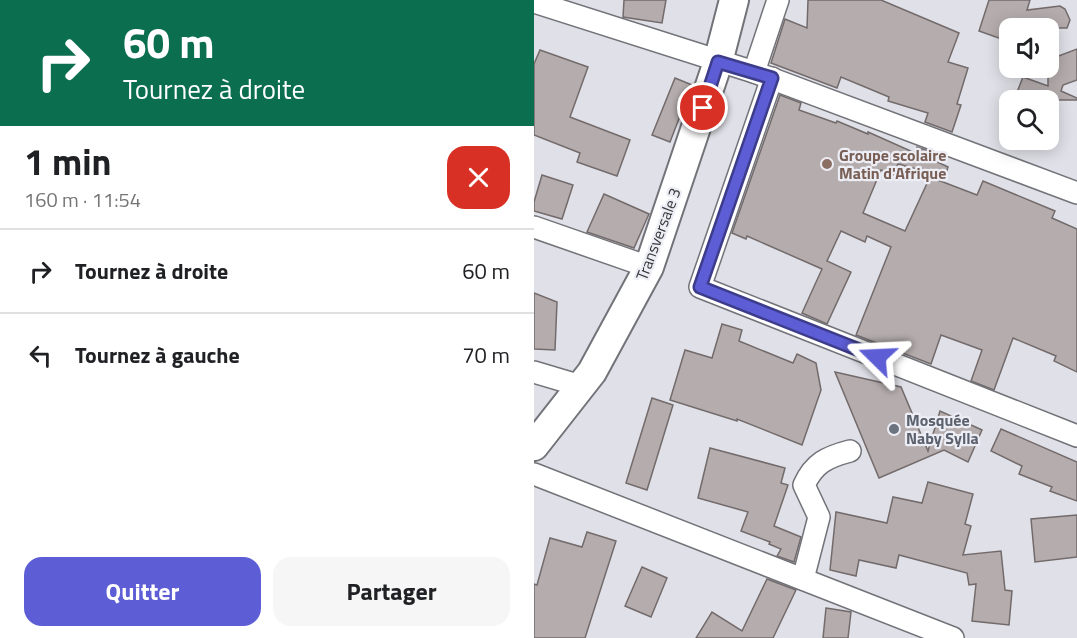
<!DOCTYPE html>
<html lang="fr">
<head>
<meta charset="utf-8">
<style>
  body { margin:0; font-family:"Titillium Web",sans-serif; background:#f6f6f6; color:#202124; height:100vh; display:flex; flex-direction:column; font-size:22px; white-space:nowrap }
  * { box-sizing:border-box; margin:0 }
  p { font-size:20px; color:#757577 }
  .icon { flex:none; width:33px; height:33px; fill:none; stroke:currentColor; stroke-width:2; stroke-linecap:round; stroke-linejoin:round }
  .map { position:relative; flex:1; overflow:hidden }
  .drawer { display:flex; flex-direction:column; background:#fff; width:534px }
  .drawer>* { flex:none }
  .banner { background:#0b6e4f; color:#fff; overflow:hidden }
  .fabs { position:absolute; left:465px; top:18px; display:grid; gap:12px }
  .fabs a { display:grid; place-items:center; width:60px; height:60px; border-radius:12px; background:#fff; box-shadow:0 3px 15px #0003; font-size:30px }
  .pin { position:absolute; display:grid; place-items:center; width:51px; height:51px; color:#fff; margin:-26px; border:3px solid #fff; border-radius:50%; box-shadow:0 2px 6px #0007 }
  .me { position:absolute; width:66px; margin:-33px; rotate:291deg; stroke-linejoin:round; filter:drop-shadow(0 0 4px #0008) }
  .turn { display:flex; align-items:center; gap:21px; height:126px; padding:0 24px; font-size:27px }
  .turn .icon { width:78px; height:78px; stroke-width:2.5 }
  .turn b { display:block; font-size:42px; line-height:51px }
  .round { display:grid; place-items:center; flex:none; width:63px; height:63px; border-radius:18px; background:#f6f6f6 }
  .head { display:flex; align-items:center; justify-content:space-between; height:102px; padding:0 24px }
  h1 { font-size:36px; font-weight:700; line-height:45px }
  .cta { display:flex; gap:12px; margin-top:auto; padding:12px 24px }
  .cta a { flex:1; height:69px; border-radius:18px; background:#5d5dd5; color:#fff; font-size:24px; font-weight:700; line-height:69px; text-align:center }
  .cta a+a { background:#f6f6f6; color:#202124 }
  ul { padding:0; list-style:none }
  li { display:flex; align-items:center; gap:18px; height:84px; padding:0 24px; border-top:2px solid #e0e0e0 }
  li div { flex:1 }
  li b { display:block; font-size:22px }
  li em { font-style:normal }
  main { display:flex; flex:1; min-height:0 }
  .map>svg:first-child { display:block }
  .building { fill:#b5adad; stroke:#736b6b; stroke-width:1.5 }
  .lines { fill:none; stroke-linecap:round; stroke-linejoin:round }
  .minor-casing { stroke:#727379; stroke-width:24 }
  .secondary-casing { stroke:#727379; stroke-width:32 }
  .minor { stroke:#fff; stroke-width:21 }
  .secondary { stroke:#fff; stroke-width:28 }
  .route-casing { stroke:#3c3c8a; stroke-width:15 }
  .route { stroke:#5d5dd5; stroke-width:10 }
  .education-dot { fill:#8d6e63; stroke:#edeef5; stroke-width:2 }
  .worship-dot { fill:#6b7280; stroke:#edeef5; stroke-width:2 }
  .labels { text-anchor:middle; stroke-width:4.5; stroke-linejoin:round; paint-order:stroke }
  .education-label { font-size:16px; font-weight:bold; fill:#785e54; stroke:#edeef5; text-anchor:start }
  .street-label { font-size:16px; fill:#38383b; stroke:#edeef5 }
  .worship-label { font-size:16px; font-weight:bold; fill:#5b616d; stroke:#edeef5; text-anchor:start }
</style>
</head>
<body>
<main>
<section class="drawer">
<div class="banner">
<div class="turn"><svg class="icon" aria-label="right" viewBox="0 0 24 24"><path d="M7 20v-9h11M14 6l5 5-5 5"/></svg><div><b>60 m</b>Tournez à droite</div></div>
</div>
<div class="head"><div><h1>1 min</h1><p>160 m · 11:54</p></div><a class="round" style="background:#d93025;color:#fff"><svg class="icon" aria-label="close" viewBox="0 0 24 24"><path d="M6 6l12 12M18 6L6 18"/></svg></a></div>
<ul>
<li><svg class="icon" aria-label="right" viewBox="0 0 24 24"><path d="M7 20v-9h11M14 6l5 5-5 5"/></svg><div><b>Tournez à droite</b></div><em>60 m</em></li>
<li><svg class="icon" aria-label="left" viewBox="0 0 24 24"><path d="M17 20v-9H6M10 6l-5 5 5 5"/></svg><div><b>Tournez à gauche</b></div><em>70 m</em></li>
</ul>
<div class="cta"><a>Quitter</a><a>Partager</a></div>
</section>
<div class="map">
<svg width="543" height="638" viewBox="0 0 543 638">
  <rect width="100%" height="100%" fill="#e0e1e8"/>
  <g class="building">
    <polygon points="90,0 132,0 128,23 89,17"/>
    <polygon points="274,0 347,0 425,33 414,62 434,68 423,104 427,105 418,132 391,122 394,113 354,101 355,97 307,77 303,88 237,63 251,19 273,28"/>
    <polygon points="455,0 496,0 493,10 526,6 531,9 536,20 533,28 476,28 476,42 445,31"/>
    <polygon points="543,49 543,80 529,85 527,91 543,98 543,100 523,100 516,119 514,100 480,100 489,77 514,86 514,60"/>
    <polygon points="6,50 54,67 36,117 96,140 83,176 43,162 46,153 0,135 0,64"/>
    <polygon points="141,78 158,85 136,142 118,135"/>
    <polygon points="246,95 267,103 265,110 302,123 303,121 334,134 334,132 381,153 383,147 398,152 397,159 414,167 411,177 364,164 359,175 347,170 329,213 371,231 396,177 443,195 449,181 521,211 518,218 543,229 543,372 520,361 522,356 479,338 460,390 437,381 448,350 407,335 397,364 322,335 357,247 333,236 331,242 307,231 293,261 317,272 293,324 268,313 288,269 213,236 212,239 198,233"/>
    <polygon points="8,175 39,185 28,219 0,211 0,202"/>
    <polygon points="70,194 115,214 100,248 53,232"/>
    <polygon points="0,293 23,302 21,350 0,349"/>
    <polygon points="188,324 208,330 205,341 259,363 263,354 282,363 287,390 268,445 203,419 203,421 136,400 151,350 178,358"/>
    <polygon points="301,372 367,387 394,451 406,411 448,430 434,462 410,450 345,478"/>
    <polygon points="118,398 139,405 113,490 92,483"/>
    <polygon points="467,429 543,462 543,501 516,491 518,487 485,474 488,466 457,451"/>
    <polygon points="176,448 251,468 247,483 254,485 240,526 267,537 260,562 243,556 247,549 235,544 236,542 207,531 214,512 164,498"/>
    <polygon points="394,482 439,494 431,524 437,526 429,555 467,551 471,590 478,591 475,625 438,621 442,584 435,585 433,573 365,555 362,568 325,560 322,576 296,570 302,512 353,523 359,497 388,503"/>
    <polygon points="543,515 543,557 501,562 497,519"/>
    <polygon points="53,532 82,541 51,638 0,638 0,584 3,585 16,538 48,547"/>
    <polygon points="108,567 133,578 117,617 91,606"/>
    <polygon points="233,579 262,590 239,638 162,638 178,612 208,631"/>
    <polygon points="292,608 317,612 314,638 289,638"/>
  </g>
  <g class="lines">
    <g class="minor-casing">
      <g id="minor">
        <polyline points="0,2 220,72 543,193"/>
        <polyline points="220,72 244,0"/>
        <polyline points="238,78 166,287 543,436"/>
        <polyline points="0,227 115,267"/>
        <polyline points="0,372 47,386"/>
        <polyline points="0,474 419,638"/>
        <path d="M 269,579 L 285,517 L 270,485 C 280,463 293,457 316,451"/>
      </g>
    </g>
    <g class="secondary-casing">
      <polyline id="secondary" points="0,446 58,372 115,267 184,62 200,0"/>
    </g>
    <use href="#minor" class="minor"/>
    <use href="#secondary" class="secondary"/>
  </g>
  <g class="lines">
    <g class="route-casing">
      <polyline id="route" points="169,108 184,62 238,78 166,287 343,357"/>
    </g>
    <use href="#route" class="route"/>
  </g>
  <circle class="education-dot" cx="293" cy="164" r="6"/>
  <circle class="worship-dot" cx="360" cy="429" r="6"/>
  <g class="labels">
    <g class="education-label">
      <text x="305" y="161">Groupe scolaire<tspan x="305" dy="18">Matin d'Afrique</tspan></text>
    </g>
    <g class="street-label">
      <text transform="translate(124 234) rotate(-69)" y="6">Transversale 3</text>
    </g>
    <g class="worship-label">
      <text x="372" y="426">Mosquée<tspan x="372" dy="18">Naby Sylla</tspan></text>
    </g>
  </g>
</svg>
<div class="fabs">
<a><svg class="icon" aria-label="sound" viewBox="0 0 24 24"><path d="M4 9h4l5-4v14l-5-4H4zM17 9q2 3 0 6"/></svg></a>
<a><svg class="icon" aria-label="search" viewBox="0 0 24 24"><circle cx="10" cy="10" r="6"/><path d="M15 15l6 6"/></svg></a>
</div>
<div class="pin" style="left:169px;top:108px;background:#d93025"><svg class="icon" aria-label="arrive" viewBox="0 0 24 24"><path d="M6 21V4h12l-3 4 3 4H6"/></svg></div>
<svg class="me" style="left:343px;top:357px" viewBox="-20 -20 40 40"><path d="M0-17L14 15 0 8-14 15z" fill="#5d5dd5" stroke="#fff" stroke-width="4"/></svg>
</div>
</main>
</body>
</html>
